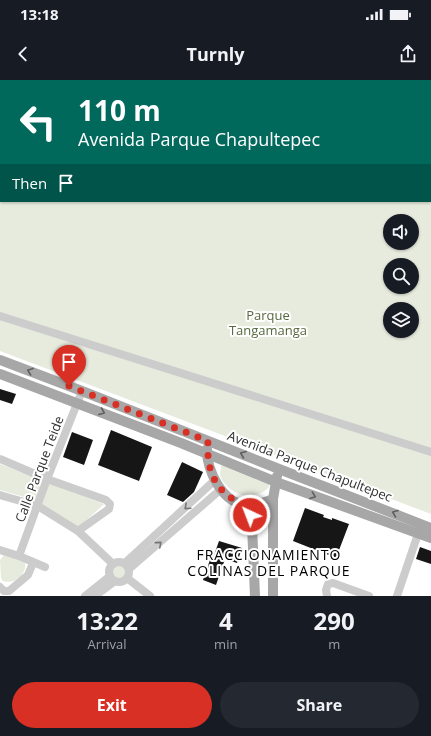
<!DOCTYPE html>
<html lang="en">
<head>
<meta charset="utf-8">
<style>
  body { margin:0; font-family:"Open Sans",sans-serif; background:#242831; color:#f1f3f6; height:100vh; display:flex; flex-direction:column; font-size:15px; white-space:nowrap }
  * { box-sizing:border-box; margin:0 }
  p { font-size:13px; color:#9ea1a6 }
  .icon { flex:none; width:22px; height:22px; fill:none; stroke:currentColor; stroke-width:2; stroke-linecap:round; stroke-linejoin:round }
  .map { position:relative; height:516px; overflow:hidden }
  .sheet { display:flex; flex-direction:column; background:#171b24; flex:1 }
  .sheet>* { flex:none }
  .hud { position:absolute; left:0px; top:0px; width:431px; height:122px; box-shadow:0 1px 3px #0004; background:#00695c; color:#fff; overflow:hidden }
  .fabs { position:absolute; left:383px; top:134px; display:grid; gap:8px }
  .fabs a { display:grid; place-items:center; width:36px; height:36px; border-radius:50%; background:#171b24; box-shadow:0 1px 3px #0004; font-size:20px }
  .pin { position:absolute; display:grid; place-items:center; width:34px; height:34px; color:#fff; margin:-41px -17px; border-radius:50% 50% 50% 0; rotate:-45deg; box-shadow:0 0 4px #0007 }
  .pin .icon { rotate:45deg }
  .me { position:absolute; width:44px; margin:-22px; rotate:317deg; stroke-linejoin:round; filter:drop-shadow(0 0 3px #0008) }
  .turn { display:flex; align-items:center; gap:14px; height:84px; padding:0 12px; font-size:18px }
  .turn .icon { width:52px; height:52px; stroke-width:2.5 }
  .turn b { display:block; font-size:28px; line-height:34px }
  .then { display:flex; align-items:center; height:38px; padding:0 12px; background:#0003; gap:8px; font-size:15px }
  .eta { display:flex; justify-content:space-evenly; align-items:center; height:68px; text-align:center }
  .eta b { font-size:24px; font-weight:700; line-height:28px }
  .cta { display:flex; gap:8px; margin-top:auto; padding:8px 12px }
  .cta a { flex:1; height:46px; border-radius:24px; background:#d93025; color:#fff; font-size:16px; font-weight:700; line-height:46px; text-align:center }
  .cta a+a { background:#242831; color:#f1f3f6 }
  .status { display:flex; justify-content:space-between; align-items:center; height:28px; padding:0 20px; background:#171b24; direction:ltr }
  .status svg { height:11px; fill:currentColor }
  header { display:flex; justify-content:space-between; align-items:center; height:52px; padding:0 12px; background:#171b24; font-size:18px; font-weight:700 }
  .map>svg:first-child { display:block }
  .green { fill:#e6ebdd; fill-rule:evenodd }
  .building { fill:#161616 }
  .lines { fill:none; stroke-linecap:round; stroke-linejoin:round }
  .minor { stroke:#ccc; stroke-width:8 }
  .major { stroke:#a7a7a7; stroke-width:10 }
  .oneway { stroke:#5f5f5f }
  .oneway2 { stroke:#767676 }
  .route { stroke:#d93025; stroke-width:7; stroke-dasharray:0 12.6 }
  .labels { text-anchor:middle; stroke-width:4; stroke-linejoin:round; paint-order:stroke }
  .park-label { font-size:13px; fill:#55683e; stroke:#fff }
  .street-label { font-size:13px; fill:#2f2f2f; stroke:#fff }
  .neighbourhood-label { font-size:14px; letter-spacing:1px; fill:#000; stroke:#fff }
</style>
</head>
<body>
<div class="status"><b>13:18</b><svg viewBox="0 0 49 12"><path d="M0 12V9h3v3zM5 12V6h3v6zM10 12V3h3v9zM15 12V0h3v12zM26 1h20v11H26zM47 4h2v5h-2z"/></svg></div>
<header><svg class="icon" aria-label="back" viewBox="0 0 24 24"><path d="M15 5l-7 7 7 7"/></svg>Turnly<svg class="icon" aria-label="share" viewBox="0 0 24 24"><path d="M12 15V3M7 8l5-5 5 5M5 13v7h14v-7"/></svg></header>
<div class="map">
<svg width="431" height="516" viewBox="0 0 431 516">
  <rect width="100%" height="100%" fill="#fff"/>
  <g class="green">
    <path d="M 0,0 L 431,0 L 431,434 L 0,271 ZM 1,1 L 430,1 L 430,121 L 1,121 ZM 390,141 L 412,141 L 412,163 L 390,163 ZM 390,185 L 412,185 L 412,207 L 390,207 ZM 390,229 L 412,229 L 412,251 L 390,251 Z"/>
    <polygon points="0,384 104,424 78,448 38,421 0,410"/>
    <path d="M 224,385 L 269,402 L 269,407 C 258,419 238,418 227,406 C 224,403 221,400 220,395 C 220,393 221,389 221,386 Z"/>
    <path d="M 8,473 L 25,483 C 27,494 14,505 3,501 L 1,498 L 0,480 L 4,475 Z"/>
    <circle cx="119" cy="492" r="10"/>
  </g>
  <g class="building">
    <polygon points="0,309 16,314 12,324 0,320"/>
    <polygon points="111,350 152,367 139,401 98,385"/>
    <polygon points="72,352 93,360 84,385 63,377"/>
    <polygon points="182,382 203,392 194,412 183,422 167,415"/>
    <polygon points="305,428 324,435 323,437 332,440 332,438 349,444 336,478 293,461"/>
    <polygon points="219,461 242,468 237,483 225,479 216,505 203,500 211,477 213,478"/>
    <polygon points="420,467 431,471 431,484 416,479"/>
  </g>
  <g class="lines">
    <g class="minor">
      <polyline points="374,0 375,1"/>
      <polyline points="430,13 431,12"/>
      <polyline points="0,236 431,372"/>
      <polyline points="0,379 47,399 106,420 110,424 109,429 78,451"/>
      <polyline points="0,415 38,426 78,451 113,484"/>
      <polyline points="0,470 19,476 45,487"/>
      <polyline points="19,476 47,399 82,311"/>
      <circle cx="119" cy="492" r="10"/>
      <polyline points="125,483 215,400"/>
      <polyline points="129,489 220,410"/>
      <polyline points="127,498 150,516"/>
      <polyline points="0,507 4,511 9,511 28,495 33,483"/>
      <polyline points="85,516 110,496"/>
      <polyline points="95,516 115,501"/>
      <polyline points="327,516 326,510 328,504 333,503 369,516"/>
      <polyline points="397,516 420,448"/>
    </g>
    <g class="major">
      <polyline points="0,280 82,311 279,389 431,448"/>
      <polyline points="0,294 181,363 276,402 431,458"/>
      <path d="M 207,369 C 206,390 223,425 248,425 C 256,426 265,422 273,419"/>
      <polyline points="248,426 252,445 255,516"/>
      <polyline points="273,516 273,419 277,396"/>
    </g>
  </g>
  <defs><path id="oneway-chevron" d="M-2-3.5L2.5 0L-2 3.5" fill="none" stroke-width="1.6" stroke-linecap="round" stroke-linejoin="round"/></defs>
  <g class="oneway">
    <use href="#oneway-chevron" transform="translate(30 291) rotate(-160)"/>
    <use href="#oneway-chevron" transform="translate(102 332) rotate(21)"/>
    <use href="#oneway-chevron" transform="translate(243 374) rotate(-158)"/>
    <use href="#oneway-chevron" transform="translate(313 416) rotate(20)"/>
    <use href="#oneway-chevron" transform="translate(395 433) rotate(-159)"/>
  </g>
  <g class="oneway2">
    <use href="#oneway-chevron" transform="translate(187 427) rotate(138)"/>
    <use href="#oneway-chevron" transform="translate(159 464) rotate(-41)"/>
  </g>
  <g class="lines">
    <path class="route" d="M 69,306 L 208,361 C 206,392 216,415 248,426 L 250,435"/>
  </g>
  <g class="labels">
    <g class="park-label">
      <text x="268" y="240">Parque<tspan x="268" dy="15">Tangamanga</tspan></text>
    </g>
    <g class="street-label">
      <text transform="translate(310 386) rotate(21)" y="5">Avenida Parque Chapultepec</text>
      <text transform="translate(39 389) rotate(-69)" y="5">Calle Parque Teide</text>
    </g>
    <g class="neighbourhood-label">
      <text x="269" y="480">FRACCIONAMIENTO<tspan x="269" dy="16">COLINAS DEL PARQUE</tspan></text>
    </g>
  </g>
</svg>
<div class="fabs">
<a><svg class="icon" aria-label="sound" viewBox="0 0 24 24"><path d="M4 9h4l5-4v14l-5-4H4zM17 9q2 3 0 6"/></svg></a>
<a><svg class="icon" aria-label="search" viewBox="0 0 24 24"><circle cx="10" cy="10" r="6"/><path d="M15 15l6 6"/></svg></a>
<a><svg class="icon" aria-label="layers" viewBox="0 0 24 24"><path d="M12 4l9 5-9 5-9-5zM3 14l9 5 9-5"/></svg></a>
</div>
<div class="pin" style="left:69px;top:306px;background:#d93025"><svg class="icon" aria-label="arrive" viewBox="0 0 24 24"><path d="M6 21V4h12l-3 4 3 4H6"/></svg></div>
<svg class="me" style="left:250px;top:435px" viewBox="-20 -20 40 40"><circle r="17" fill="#d93025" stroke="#fff" stroke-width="3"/><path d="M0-11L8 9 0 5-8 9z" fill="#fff"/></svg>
<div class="hud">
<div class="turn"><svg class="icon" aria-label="left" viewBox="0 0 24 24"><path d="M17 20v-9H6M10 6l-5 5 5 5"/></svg><div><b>110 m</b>Avenida Parque Chapultepec</div></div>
<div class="then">Then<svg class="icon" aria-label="arrive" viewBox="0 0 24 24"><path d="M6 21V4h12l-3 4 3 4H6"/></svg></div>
</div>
</div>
<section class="sheet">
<div class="eta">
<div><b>13:22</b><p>Arrival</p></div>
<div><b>4</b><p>min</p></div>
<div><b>290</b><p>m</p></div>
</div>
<div class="cta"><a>Exit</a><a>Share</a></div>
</section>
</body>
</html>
